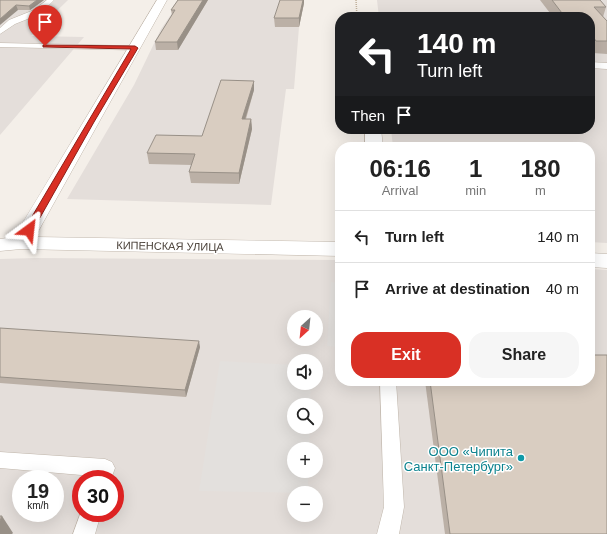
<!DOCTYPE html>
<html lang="en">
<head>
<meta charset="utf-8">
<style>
  body { margin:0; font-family:Helvetica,sans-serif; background:#f6f6f6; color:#222; height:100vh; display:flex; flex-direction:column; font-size:15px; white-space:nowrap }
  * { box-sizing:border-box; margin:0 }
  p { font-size:13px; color:#767676 }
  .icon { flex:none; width:22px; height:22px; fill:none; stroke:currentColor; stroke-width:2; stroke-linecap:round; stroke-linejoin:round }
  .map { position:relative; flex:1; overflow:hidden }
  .sheet { position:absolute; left:335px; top:142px; width:260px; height:244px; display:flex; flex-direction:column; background:#fff; border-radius:16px; box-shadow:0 4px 16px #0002 }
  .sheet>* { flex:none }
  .guide { position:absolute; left:335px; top:12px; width:260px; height:122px; border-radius:16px; box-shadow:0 4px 16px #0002; background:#202124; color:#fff; overflow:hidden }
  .needle { width:26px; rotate:207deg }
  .fabs { position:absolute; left:287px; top:310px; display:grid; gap:8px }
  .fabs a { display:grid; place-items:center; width:36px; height:36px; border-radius:50%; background:#fff; box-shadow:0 4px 16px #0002; font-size:20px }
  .speed { position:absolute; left:12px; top:470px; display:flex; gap:8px; font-size:20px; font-weight:700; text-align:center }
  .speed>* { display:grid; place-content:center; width:52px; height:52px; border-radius:50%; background:#fff; box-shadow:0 4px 16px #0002; line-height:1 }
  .speed small { font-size:10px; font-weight:400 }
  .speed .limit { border:6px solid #d22; background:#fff; color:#111 }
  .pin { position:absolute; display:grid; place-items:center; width:34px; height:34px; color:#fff; margin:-41px -17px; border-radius:50% 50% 50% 0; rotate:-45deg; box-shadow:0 0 4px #0007 }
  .pin .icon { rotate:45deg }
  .me { position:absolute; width:44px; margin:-22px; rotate:30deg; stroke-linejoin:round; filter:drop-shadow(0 0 3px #0008) }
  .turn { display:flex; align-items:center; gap:14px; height:84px; padding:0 16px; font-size:18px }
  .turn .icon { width:52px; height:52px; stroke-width:2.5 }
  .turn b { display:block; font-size:28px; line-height:34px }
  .then { display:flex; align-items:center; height:38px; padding:0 16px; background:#0003; gap:8px; font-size:15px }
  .eta { display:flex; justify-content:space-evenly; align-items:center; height:68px; text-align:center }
  .eta b { font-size:24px; font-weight:600; line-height:28px }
  .button { display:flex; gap:8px; margin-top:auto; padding:8px 16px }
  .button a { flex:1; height:46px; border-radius:16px; background:#d93025; color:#fff; font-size:16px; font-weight:600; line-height:46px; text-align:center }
  .button a+a { background:#f6f6f6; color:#222 }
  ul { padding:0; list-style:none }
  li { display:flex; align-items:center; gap:12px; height:52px; padding:0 16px; border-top:1px solid #e0e0e0 }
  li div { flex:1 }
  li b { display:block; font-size:15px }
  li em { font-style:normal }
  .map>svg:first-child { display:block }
  .industrial { fill:#e4deda; fill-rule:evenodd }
  .parking { fill:#e3e0dd }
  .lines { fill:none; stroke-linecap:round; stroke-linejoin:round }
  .lane-casing { stroke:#c0b6ab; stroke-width:1 }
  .street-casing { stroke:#c0b6ab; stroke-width:1 }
  .path { stroke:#c1b19c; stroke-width:1.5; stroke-dasharray:1 1; stroke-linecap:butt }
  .lane { fill:#fff; fill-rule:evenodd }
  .street { fill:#fff; fill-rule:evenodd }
  .wall { fill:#bbb0a6 }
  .shaded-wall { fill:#989087 }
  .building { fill:#d9cdc1; stroke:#989087 }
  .route { fill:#d93025; stroke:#8d1f18 }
  .culture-dot { fill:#0f9aa8; stroke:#fff; stroke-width:1.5 }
  .labels { text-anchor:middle; stroke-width:3; stroke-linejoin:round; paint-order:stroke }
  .street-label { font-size:11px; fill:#483f37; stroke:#fff }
  .near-culture-label { font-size:13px; fill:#0d838f; stroke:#fff; text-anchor:end }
</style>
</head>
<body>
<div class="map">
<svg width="607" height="534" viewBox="0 0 607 534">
  <rect width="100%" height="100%" fill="#f4efe9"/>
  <g class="industrial">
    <polygon points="0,0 68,0 31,36 84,37 0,135"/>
    <polygon points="181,0 294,0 304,3 299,27 294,89 286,89 271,205 67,199 134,85 161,29"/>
    <polygon points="377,0 607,0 607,243 590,242 590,147 393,147 391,129 590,129 590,17 379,17"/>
    <path d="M 35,258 L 340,260 L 340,381 L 590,381 L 590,269 L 607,270 L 607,534 L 0,534 L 0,259 ZM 294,317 L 316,317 L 316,339 L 294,339 ZM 294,361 L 316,361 L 316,383 L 294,383 ZM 294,405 L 316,405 L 316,427 L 294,427 ZM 294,449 L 316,449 L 316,471 L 294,471 ZM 21,479 L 55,479 L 55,513 L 21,513 ZM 81,479 L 115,479 L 115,513 L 81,513 ZM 294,493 L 316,493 L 316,515 L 294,515 Z"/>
  </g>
  <g class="parking">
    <polygon points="331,282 340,283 340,347 327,346"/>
    <polygon points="220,361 294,365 294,383 311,383 310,405 294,405 294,427 310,427 309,449 294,449 294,471 308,471 308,493 199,491"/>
  </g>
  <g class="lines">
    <g class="lane-casing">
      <g id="lane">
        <polygon points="47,0 54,0 40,14 15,24 0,34 0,28 9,20 34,10"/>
        <polygon points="0,43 135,46 139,48 135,50 0,47"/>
        <polygon points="590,62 607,63 607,69 590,68"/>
        <polygon points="380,381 396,381 404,507 399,534 377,534 384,507"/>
        <polygon points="0,452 105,459 112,462 115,468 111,479 91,479 93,476 0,468"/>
        <polygon points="81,512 101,513 95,534 73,534"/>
      </g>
    </g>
    <g class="street-casing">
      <g id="street">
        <polygon points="157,0 167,0 35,237 340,242 340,256 21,249 0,251 0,239 14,237"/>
        <polygon points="365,129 381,129 383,147 365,147"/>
        <polygon points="590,253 607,254 607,268 590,267"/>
      </g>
    </g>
    <polyline class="path" points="356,0 357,17"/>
    <use href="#lane" class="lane"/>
    <use href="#street" class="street"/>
  </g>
  <g class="wall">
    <polygon points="0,0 44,0 30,10 18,10"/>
    <polygon points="178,0 208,0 178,50 156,50 155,42 172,15 171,10"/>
    <polygon points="540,0 600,0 606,7 603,17 607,21 607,54 593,53 590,50 590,17 553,17"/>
    <polygon points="304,3 299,27 275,27 274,18"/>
    <polygon points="254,81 254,90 246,119 251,119 252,129 239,184 191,183 189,172 192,165 149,164 147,153 202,136"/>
    <polygon points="0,328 200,347 186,397 0,383"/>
    <polygon points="425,381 590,381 607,534 445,534"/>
  </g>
  <g class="shaded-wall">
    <polygon points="37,0 44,0 30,10 29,6"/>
    <polygon points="203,0 208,0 178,50 177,42"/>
    <polygon points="303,0 304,0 304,3 299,27 299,18"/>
    <polygon points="16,5 18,10 0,25 0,19"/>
    <polygon points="254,81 254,90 242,129 242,119"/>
    <polygon points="251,119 252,129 239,184 239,173"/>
    <polygon points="199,341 200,347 186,397 185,390"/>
    <polygon points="2,516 13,533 12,534 0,534 0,521"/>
  </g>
  <g class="building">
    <polygon points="0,0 37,0 29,6 16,5 0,19"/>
    <polygon points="178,0 203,0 177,42 155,42 175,10 171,10"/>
    <polygon points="280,0 303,0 299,18 274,18"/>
    <polygon points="552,0 600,0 606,7 594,7 607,21 607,41 596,41 590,33 590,17 565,17"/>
    <polygon points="221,80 254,81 242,119 251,119 239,173 189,172 195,154 147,153 156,135 202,136"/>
    <polygon points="0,328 199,341 185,390 0,377"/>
    <polygon points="590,355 607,355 607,534 450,534 430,381 590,381"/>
    <polygon points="0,516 2,516 0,521"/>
  </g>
  <polygon class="route" points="43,45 135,46 138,48 94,122 33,230 29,233 24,230 131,49 45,47 43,47"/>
  <circle class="culture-dot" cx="521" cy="458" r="4"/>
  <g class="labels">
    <g class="street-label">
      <text transform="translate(170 246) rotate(1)" y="4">КИПЕНСКАЯ УЛИЦА</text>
    </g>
    <g class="near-culture-label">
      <text x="513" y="456">ООО «Чипита<tspan x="513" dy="15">Санкт-Петербург»</tspan></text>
    </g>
  </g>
</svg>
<div class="fabs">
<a><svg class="needle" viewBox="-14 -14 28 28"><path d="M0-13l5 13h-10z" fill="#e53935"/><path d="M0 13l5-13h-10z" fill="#767676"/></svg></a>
<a><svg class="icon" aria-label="sound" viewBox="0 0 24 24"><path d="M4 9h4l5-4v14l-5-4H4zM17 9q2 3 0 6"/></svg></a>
<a><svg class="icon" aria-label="search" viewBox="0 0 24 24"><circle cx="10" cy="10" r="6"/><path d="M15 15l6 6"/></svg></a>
<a>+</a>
<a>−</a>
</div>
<div class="speed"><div>19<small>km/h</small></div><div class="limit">30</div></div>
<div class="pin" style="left:45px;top:46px;background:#d93025"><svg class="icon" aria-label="arrive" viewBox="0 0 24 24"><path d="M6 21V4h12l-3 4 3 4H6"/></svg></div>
<svg class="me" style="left:29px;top:230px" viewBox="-20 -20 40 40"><path d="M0-17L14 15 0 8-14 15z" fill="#d93025" stroke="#fff" stroke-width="4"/></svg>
<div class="guide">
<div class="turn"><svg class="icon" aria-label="left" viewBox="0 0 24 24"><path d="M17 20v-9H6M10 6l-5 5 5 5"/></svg><div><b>140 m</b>Turn left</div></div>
<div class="then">Then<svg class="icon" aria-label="arrive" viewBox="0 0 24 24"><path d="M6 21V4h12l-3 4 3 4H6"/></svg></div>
</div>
<section class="sheet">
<div class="eta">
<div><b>06:16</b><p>Arrival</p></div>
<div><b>1</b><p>min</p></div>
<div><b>180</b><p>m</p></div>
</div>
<ul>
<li><svg class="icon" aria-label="left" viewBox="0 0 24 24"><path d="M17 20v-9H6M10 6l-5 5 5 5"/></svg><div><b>Turn left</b></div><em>140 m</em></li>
<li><svg class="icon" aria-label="arrive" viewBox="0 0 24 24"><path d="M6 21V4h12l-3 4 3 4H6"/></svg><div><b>Arrive at destination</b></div><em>40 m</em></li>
</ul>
<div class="button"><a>Exit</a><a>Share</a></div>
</section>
</div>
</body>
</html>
